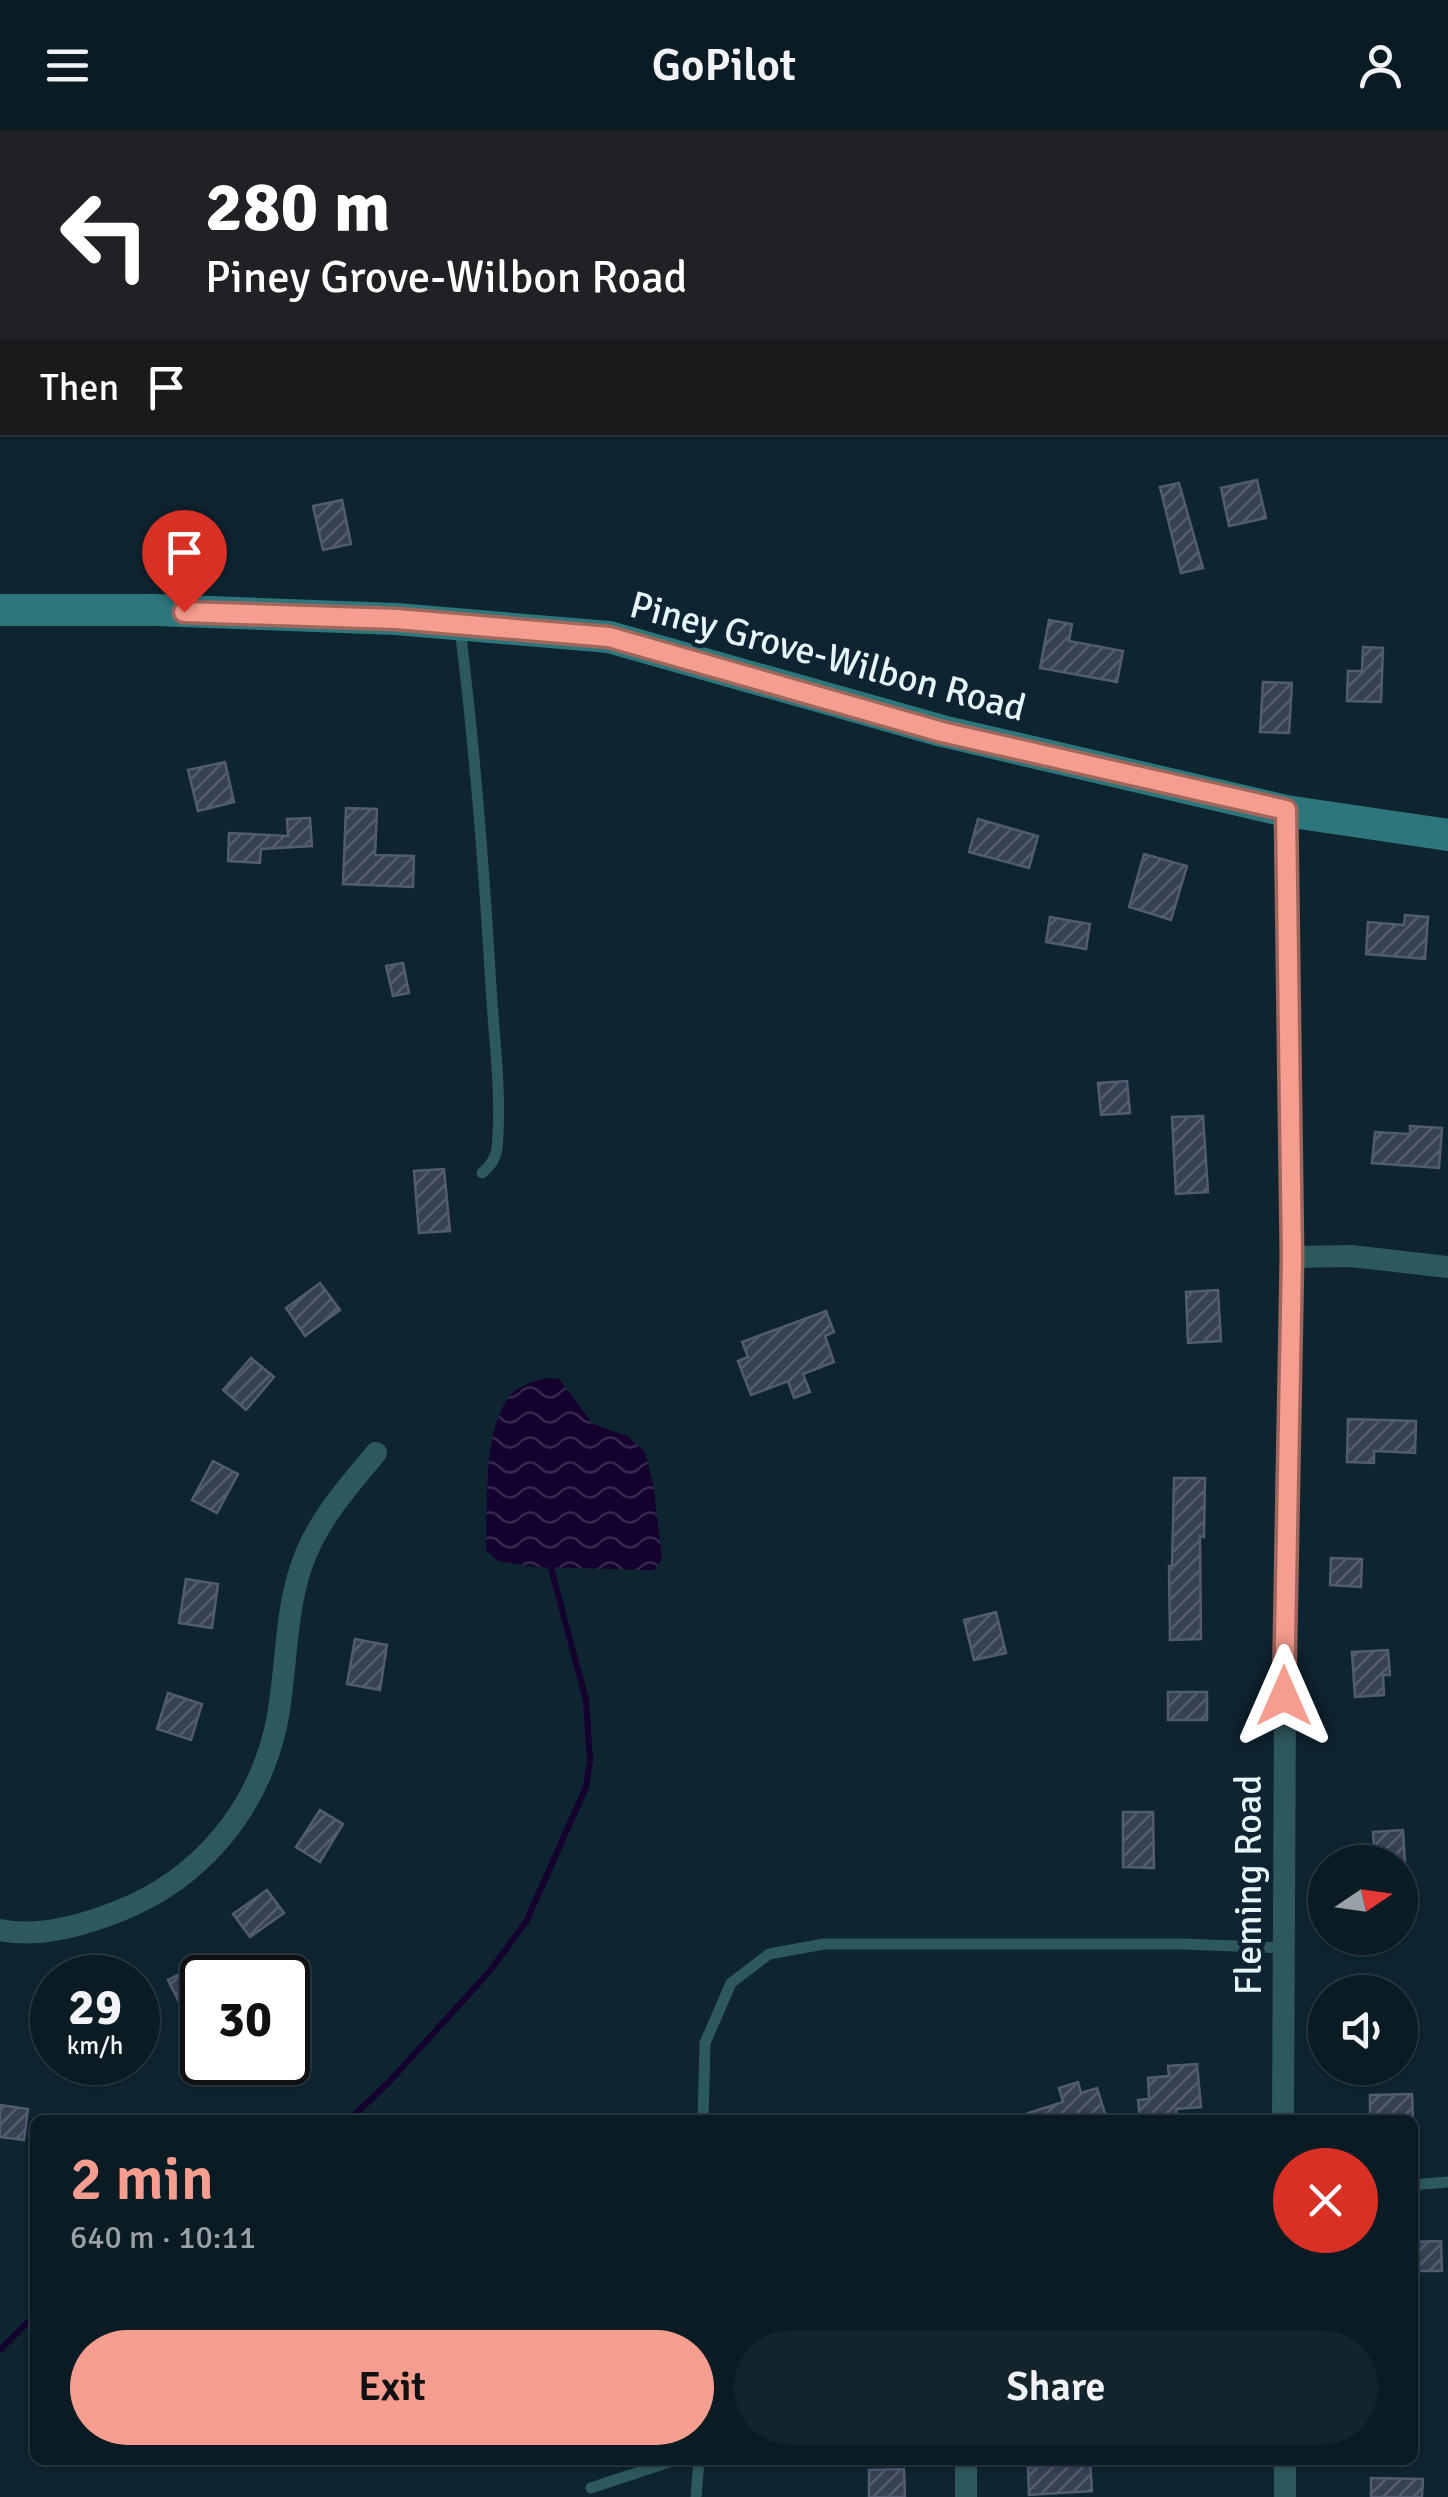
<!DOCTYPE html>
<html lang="en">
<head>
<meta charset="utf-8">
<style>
  body { margin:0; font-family:Signika,sans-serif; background:#13242c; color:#f1f3f6; height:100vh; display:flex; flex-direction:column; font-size:38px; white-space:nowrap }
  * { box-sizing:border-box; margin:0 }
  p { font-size:32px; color:#99a1a6 }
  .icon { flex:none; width:55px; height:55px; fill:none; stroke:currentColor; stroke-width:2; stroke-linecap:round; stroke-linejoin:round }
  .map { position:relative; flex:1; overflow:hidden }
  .panel { position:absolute; left:30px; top:1985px; width:1388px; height:350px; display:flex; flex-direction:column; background:#0a1b24; border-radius:15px; box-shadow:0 2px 8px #0004,0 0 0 2px #2a3941 }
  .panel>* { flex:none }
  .guide { position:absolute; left:0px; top:0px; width:1450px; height:305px; box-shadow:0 2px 8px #0004,0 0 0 2px #2a3941; background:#202124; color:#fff; overflow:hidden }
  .needle { width:65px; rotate:77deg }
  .buttons { position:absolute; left:1308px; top:1715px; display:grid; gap:20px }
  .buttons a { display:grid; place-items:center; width:110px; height:110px; border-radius:50%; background:#0a1b24; box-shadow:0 2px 8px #0004,0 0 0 2px #2a3941; font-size:50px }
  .speed { position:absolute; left:30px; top:1825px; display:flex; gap:20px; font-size:50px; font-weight:700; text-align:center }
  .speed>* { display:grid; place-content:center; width:130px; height:130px; border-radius:50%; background:#0a1b24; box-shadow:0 2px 8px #0004,0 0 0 2px #2a3941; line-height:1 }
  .speed small { font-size:25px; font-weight:400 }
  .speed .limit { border:5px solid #111; border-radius:15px; background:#fff; color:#111 }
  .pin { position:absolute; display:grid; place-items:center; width:85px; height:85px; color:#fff; margin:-102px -42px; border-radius:50% 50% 50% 0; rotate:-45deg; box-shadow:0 0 10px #0007 }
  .pin .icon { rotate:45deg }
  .me { position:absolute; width:110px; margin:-55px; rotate:0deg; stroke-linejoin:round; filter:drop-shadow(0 0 8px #0008) }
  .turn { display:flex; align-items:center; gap:35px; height:210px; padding:0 40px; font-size:45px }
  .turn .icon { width:130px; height:130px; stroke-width:2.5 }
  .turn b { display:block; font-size:70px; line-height:85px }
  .then { display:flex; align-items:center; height:95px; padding:0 40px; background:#0003; gap:20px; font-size:38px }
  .round { display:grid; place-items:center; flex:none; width:105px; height:105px; border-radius:52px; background:#13242c }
  .head { display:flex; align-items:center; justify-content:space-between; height:170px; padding:0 40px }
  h1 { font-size:60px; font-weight:600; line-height:75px; color:#f59d8e }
  .action { display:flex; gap:20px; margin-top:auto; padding:20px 40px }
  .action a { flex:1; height:115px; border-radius:60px; background:#f59d8e; color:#111; font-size:40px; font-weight:600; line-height:115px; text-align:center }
  .action a+a { background:#13242c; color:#f1f3f6 }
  header { display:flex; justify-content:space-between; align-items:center; height:130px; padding:0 40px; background:#0a1b24; font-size:45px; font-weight:600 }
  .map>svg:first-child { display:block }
  .water { fill:url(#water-waves) }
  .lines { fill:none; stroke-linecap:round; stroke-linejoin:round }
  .stream { stroke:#14012e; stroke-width:6 }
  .building { fill:url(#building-hatch); stroke:#525c71; stroke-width:2.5 }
  .lane { stroke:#2d585c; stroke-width:11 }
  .street { stroke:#2d585c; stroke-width:22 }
  .secondary { stroke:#2d777c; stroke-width:32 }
  .route-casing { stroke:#9f665c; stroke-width:25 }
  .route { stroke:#f59d8e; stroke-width:18 }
  .labels { text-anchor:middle; stroke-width:9; stroke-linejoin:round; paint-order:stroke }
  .street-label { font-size:38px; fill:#e7f4fc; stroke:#0e2430 }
</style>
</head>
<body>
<header><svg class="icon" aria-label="menu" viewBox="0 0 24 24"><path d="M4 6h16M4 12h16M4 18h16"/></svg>GoPilot<svg class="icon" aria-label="person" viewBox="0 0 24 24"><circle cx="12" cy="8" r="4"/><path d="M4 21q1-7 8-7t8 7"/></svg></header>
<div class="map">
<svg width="1448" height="2367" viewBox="0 0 1448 2367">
  <defs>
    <pattern id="water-waves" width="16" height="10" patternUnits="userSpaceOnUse" patternTransform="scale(2.5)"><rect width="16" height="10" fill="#14012e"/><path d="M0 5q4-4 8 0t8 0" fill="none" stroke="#36274d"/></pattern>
    <pattern id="building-hatch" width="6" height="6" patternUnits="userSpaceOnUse" patternTransform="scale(2.5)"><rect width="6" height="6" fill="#374154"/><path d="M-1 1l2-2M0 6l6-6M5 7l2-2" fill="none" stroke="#545d6e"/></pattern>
  </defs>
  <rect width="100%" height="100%" fill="#0e2430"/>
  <path class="water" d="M 545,1248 L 559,1249 L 593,1294 L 627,1306 L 645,1322 L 654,1359 L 662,1429 L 654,1440 L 537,1437 L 498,1431 L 486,1420 C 488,1377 482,1299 510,1266 C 518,1256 533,1252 545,1248 Z"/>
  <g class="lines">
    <g class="stream">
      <polyline points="349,1990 389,1952 489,1842 526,1792 586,1657 590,1631 586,1570 551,1438 552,1432"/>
      <polyline points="0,2220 35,2185"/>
    </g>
  </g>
  <g class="building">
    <polygon points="1257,350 1266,388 1229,396 1221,358"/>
    <polygon points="1179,353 1203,438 1181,443 1160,357"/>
    <polygon points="342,370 351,414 323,420 313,376"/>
    <polygon points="1049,490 1072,494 1069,511 1123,521 1117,552 1040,538"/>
    <polygon points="1363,517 1383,518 1381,572 1347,571 1348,541 1362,541"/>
    <polygon points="1263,552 1292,553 1289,603 1260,602"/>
    <polygon points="225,632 234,672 198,681 188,640"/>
    <polygon points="346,678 377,679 375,725 414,726 413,757 343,754"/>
    <polygon points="310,688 312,716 261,719 260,733 228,731 229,703 288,706 287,689"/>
    <polygon points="978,689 1038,706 1029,738 969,722"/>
    <polygon points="1144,724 1187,736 1171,790 1129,777"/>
    <polygon points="1405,785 1428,787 1425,829 1366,824 1368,792 1404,795"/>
    <polygon points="1050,787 1090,794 1086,819 1046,812"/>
    <polygon points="403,833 409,863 393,866 386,836"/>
    <polygon points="1127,951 1130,983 1101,985 1098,953"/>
    <polygon points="1203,986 1208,1062 1176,1064 1172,987"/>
    <polygon points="1410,996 1442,998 1439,1038 1372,1033 1375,1002 1410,1004"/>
    <polygon points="444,1039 450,1101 419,1103 414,1041"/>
    <polygon points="320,1153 340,1180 305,1206 286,1178"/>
    <polygon points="1218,1160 1221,1211 1188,1213 1186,1162"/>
    <polygon points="826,1181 834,1202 825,1206 834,1232 803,1244 810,1262 794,1268 788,1251 751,1265 738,1231 748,1227 742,1212"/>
    <polygon points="251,1228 274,1247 246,1280 223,1260"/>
    <polygon points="1348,1289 1416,1291 1415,1323 1374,1321 1374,1333 1347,1332"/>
    <polygon points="213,1331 238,1344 217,1383 192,1370"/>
    <polygon points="1174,1348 1205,1348 1204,1407 1200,1406 1201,1509 1170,1510 1169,1436 1172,1436"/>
    <polygon points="1331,1428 1362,1429 1361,1457 1330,1455"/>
    <polygon points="186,1449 218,1454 212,1498 179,1493"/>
    <polygon points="996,1482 1006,1523 974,1530 964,1490"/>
    <polygon points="355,1509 387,1515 380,1560 347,1554"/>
    <polygon points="1388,1520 1390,1545 1383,1545 1384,1565 1355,1567 1352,1522"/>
    <rect x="1168" y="1562" width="39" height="28"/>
    <polygon points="168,1563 202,1574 191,1610 157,1599"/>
    <polygon points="320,1680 343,1694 320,1732 296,1717"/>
    <polygon points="1123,1682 1153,1682 1154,1738 1123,1737"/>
    <polygon points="1403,1700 1405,1732 1375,1732 1373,1702"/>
    <polygon points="267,1760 284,1783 250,1807 233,1784"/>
    <polygon points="202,1832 202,1870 183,1880 168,1850"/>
    <polygon points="1197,1934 1201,1977 1176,1979 1177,1990 1140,1990 1138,1970 1149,1969 1148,1948 1169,1946 1168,1936"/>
    <polygon points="1078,1952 1081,1963 1097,1958 1107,1990 1020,1990 1019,1986 1063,1972 1059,1958"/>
    <polygon points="1412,1964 1413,1990 1370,1990 1370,1965"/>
    <polygon points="0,1975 28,1979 24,2010 0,2007"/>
    <polygon points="1441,2111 1442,2141 1412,2141 1412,2112"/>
    <polygon points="1054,2330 1090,2330 1092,2361 1029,2365 1028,2337 1055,2336"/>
    <polygon points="904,2339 905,2367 869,2367 869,2340"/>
    <polygon points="1371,2348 1423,2349 1422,2367 1371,2367"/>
  </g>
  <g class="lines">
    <g class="lane">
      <path d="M 460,499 C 475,618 484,737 491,857 C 494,909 502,965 497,1018 C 496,1029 490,1036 482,1043"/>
      <polyline points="703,1990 705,1913 731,1853 769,1824 824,1814 1183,1814 1283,1818"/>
      <polyline points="1412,2055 1448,2052"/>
      <polyline points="591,2358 675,2330"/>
      <polyline points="696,2367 699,2330"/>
    </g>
    <g class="street">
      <polyline points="1292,1127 1351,1126 1448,1137"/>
      <path d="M 0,1800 C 38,1808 84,1795 119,1781 C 200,1749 257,1681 276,1596 C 287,1544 284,1488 301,1437 C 316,1392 346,1359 376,1323"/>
      <polyline points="1283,1990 1286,1372 1292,1127 1286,681"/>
      <polyline points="966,2330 966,2367"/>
      <polyline points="1285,2330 1285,2367"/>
    </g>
    <polyline class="secondary" points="0,480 155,480 396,489 609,507 942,601 1286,681 1448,705"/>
  </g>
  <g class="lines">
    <g class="route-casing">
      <polyline id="route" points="184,482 396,489 609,507 942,602 1286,680 1292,1127 1284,1566"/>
    </g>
    <use href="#route" class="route"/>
  </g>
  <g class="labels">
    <g class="street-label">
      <text transform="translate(828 526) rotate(15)" y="13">Piney Grove-Wilbon Road</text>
      <text transform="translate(1248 1755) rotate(-90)" y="13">Fleming Road</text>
    </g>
  </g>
</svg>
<div class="buttons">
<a><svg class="needle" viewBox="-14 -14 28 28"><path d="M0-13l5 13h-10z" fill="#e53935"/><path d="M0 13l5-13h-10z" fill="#99a1a6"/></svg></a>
<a><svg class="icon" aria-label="sound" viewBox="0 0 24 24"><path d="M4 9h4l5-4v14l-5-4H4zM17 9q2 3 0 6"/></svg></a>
</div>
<div class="speed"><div>29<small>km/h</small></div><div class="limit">30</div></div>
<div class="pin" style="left:184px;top:482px;background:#d93025"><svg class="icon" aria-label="arrive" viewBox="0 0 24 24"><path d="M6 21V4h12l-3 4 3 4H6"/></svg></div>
<svg class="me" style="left:1284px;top:1566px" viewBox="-20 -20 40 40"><path d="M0-17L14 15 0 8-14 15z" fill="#f59d8e" stroke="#fff" stroke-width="4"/></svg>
<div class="guide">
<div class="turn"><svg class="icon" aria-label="left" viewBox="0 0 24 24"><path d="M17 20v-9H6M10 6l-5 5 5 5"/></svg><div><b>280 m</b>Piney Grove-Wilbon Road</div></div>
<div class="then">Then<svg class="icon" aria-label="arrive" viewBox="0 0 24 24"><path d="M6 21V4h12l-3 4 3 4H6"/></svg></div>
</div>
<section class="panel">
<div class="head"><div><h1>2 min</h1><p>640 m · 10:11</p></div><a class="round" style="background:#d93025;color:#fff"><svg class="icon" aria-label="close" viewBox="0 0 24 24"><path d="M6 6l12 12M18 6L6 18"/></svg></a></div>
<div class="action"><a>Exit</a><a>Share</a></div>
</section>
</div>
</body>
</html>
